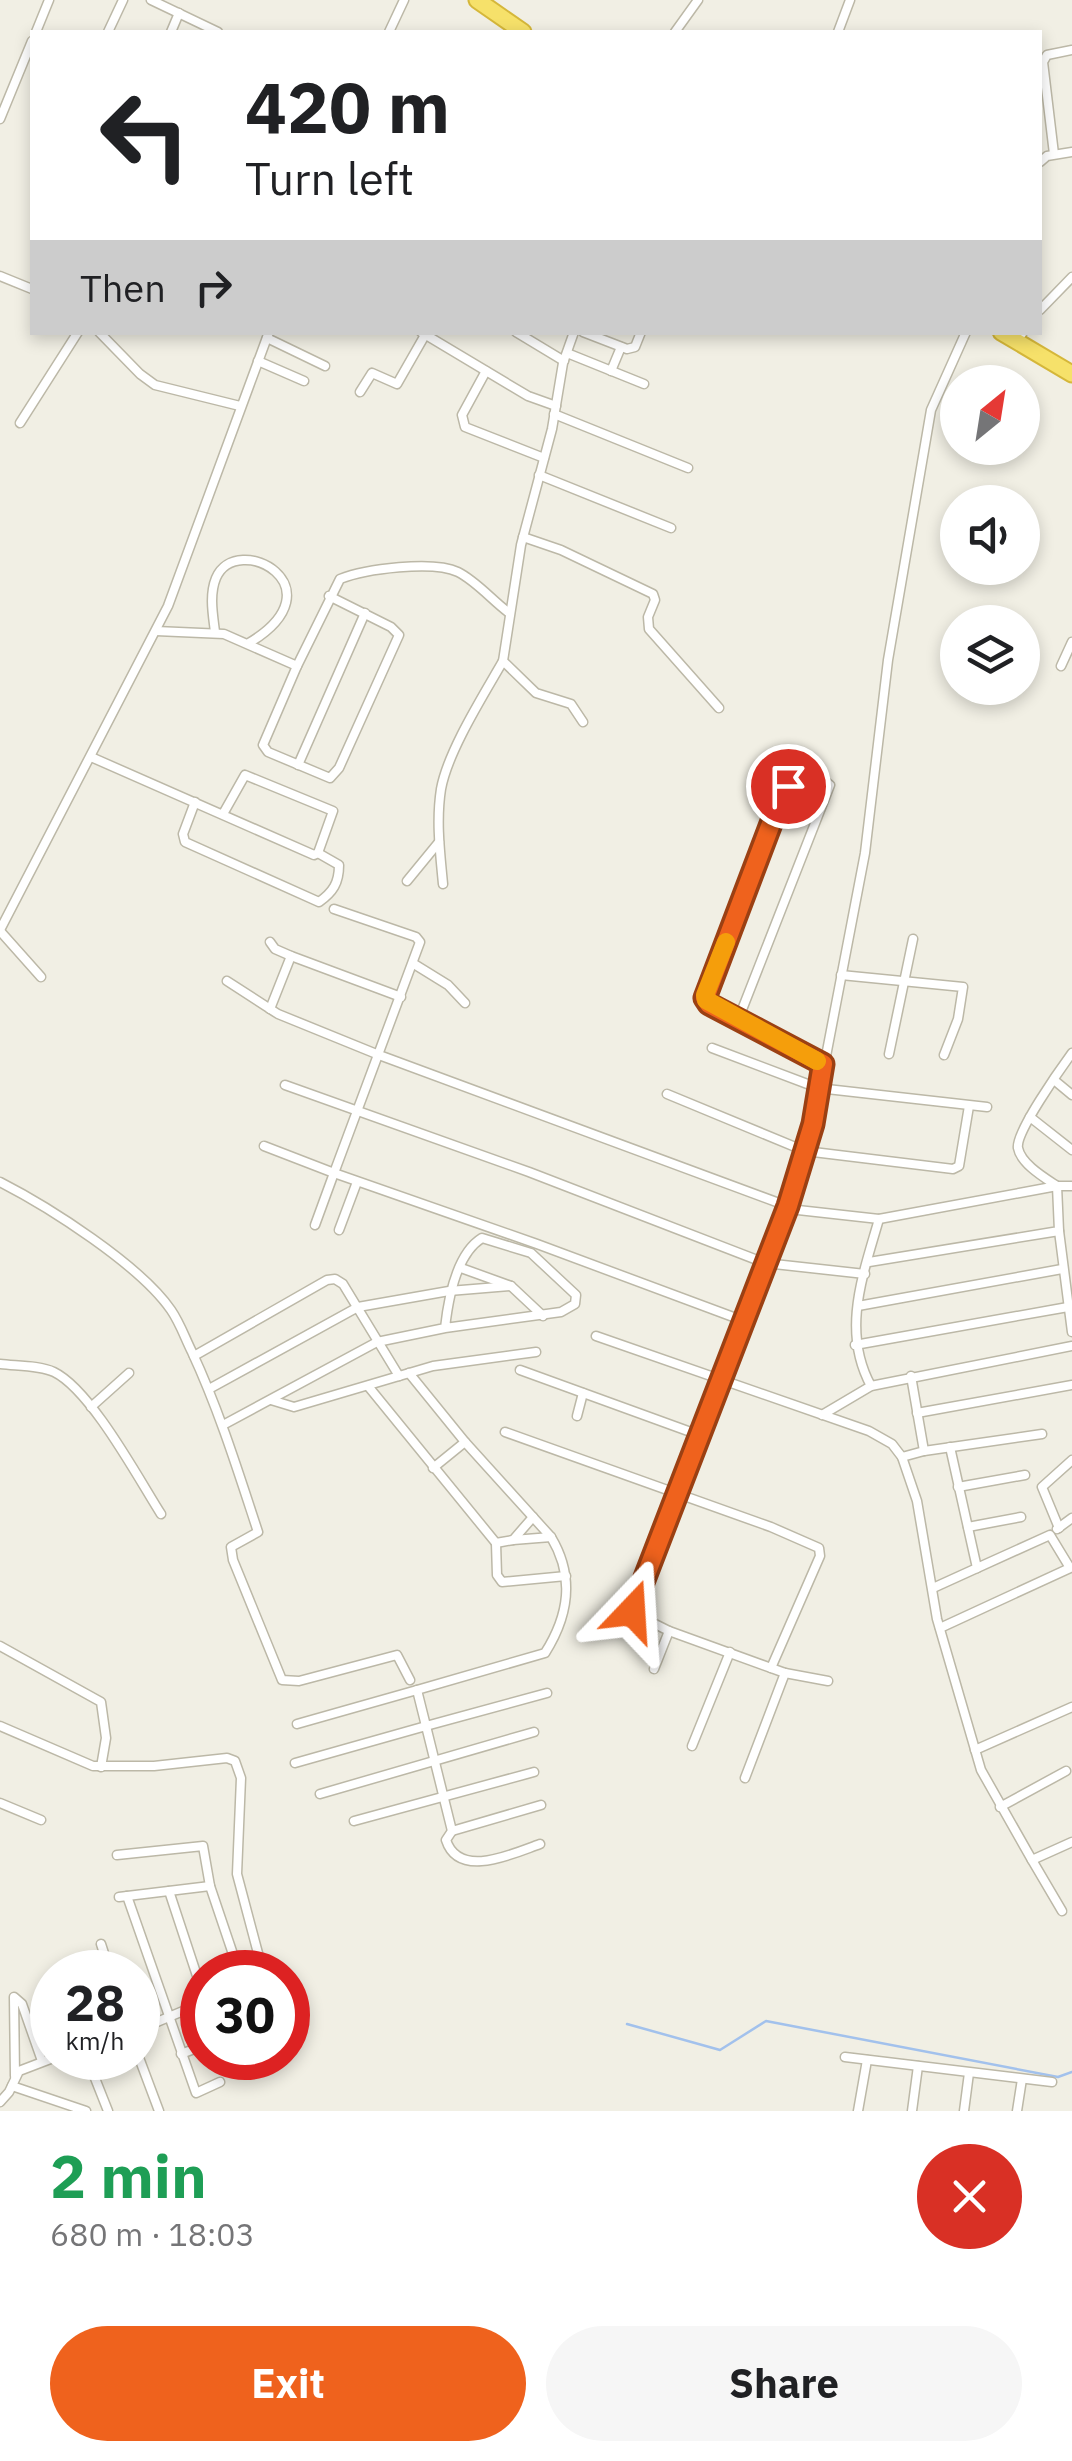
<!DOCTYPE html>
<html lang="en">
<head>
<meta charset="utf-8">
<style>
  body { margin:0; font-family:"IBM Plex Sans",sans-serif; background:#f6f6f6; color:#202124; height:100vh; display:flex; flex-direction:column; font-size:38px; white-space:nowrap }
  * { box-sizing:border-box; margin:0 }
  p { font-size:32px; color:#757577 }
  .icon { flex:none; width:55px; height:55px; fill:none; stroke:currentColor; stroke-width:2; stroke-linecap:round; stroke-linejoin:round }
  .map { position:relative; height:2111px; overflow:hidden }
  .side { display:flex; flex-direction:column; background:#fff; flex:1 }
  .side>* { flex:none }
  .hud { position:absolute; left:30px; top:30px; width:1012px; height:305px; border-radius:0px; box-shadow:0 5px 15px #0003; background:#fff; color:#202124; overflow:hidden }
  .needle { width:65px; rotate:30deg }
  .buttons { position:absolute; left:940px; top:365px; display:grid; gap:20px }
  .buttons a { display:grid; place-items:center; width:100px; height:100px; border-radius:50%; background:#fff; box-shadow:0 5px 15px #0003; font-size:50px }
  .speed { position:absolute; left:30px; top:1950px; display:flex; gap:20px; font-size:50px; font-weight:700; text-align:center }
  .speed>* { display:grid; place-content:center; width:130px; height:130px; border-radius:50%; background:#fff; box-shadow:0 5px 15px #0003; line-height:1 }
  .speed small { font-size:25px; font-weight:400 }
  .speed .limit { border:15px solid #d22; background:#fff; color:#111 }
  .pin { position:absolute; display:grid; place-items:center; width:85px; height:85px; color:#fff; margin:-42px; border:5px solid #fff; border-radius:50%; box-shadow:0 2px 10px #0007 }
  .me { position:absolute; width:110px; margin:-55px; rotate:20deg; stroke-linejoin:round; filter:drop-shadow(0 0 8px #0008) }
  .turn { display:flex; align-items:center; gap:35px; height:210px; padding:0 50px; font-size:45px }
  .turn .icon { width:130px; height:130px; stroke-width:2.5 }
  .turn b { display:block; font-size:70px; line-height:85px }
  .then { display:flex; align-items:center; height:95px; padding:0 50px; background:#0003; gap:20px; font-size:38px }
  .round { display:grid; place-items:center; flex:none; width:105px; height:105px; border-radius:52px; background:#f6f6f6 }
  .head { display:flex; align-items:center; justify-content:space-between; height:170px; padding:0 50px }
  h1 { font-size:60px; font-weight:700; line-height:75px; color:#1e9e55 }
  .action { display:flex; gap:20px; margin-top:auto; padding:20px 50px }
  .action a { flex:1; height:115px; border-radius:60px; background:#ef621d; color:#fff; font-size:40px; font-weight:700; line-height:115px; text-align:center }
  .action a+a { background:#f6f6f6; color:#202124 }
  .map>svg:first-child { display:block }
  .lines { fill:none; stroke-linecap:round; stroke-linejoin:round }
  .stream { stroke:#a2c1ec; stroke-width:2.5 }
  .street-casing { stroke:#bcb8a7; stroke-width:11 }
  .highway-casing { stroke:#d5b73a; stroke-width:19 }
  .street { stroke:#fff; stroke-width:8 }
  .highway { stroke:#f6e16a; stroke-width:15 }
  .route-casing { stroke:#9b4013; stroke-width:25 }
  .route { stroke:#ef621d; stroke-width:18 }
  .slow { stroke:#f59e0b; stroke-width:18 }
</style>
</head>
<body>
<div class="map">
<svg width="1072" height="2111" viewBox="0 0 1072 2111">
  <rect width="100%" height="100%" fill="#f1efe4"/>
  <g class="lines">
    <polyline class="stream" points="627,2024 720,2050 766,2021 1058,2077 1072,2072"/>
    <g class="street-casing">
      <g id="street">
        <polyline points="151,0 218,32"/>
        <polyline points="36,32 49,0"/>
        <polyline points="108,32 123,0"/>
        <polyline points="171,32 179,13"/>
        <polyline points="389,32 404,0"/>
        <polyline points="675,32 698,0"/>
        <polyline points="838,32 850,0"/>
        <polyline points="0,119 32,41"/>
        <polyline points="1054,154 1043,62 1047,55 1072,50"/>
        <polyline points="1040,162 1047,156 1072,152"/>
        <polyline points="0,276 32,289"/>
        <polyline points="1040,310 1072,277"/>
        <polyline points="99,332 140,374 155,385 240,406"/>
        <polyline points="421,332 528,396 556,406"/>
        <polyline points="516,332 564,361"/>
        <polyline points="574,332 563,363 552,429 521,545 503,661 536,693 571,704 583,722"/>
        <polyline points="583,332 627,349 635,347 641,332"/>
        <polyline points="1022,334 1023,332"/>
        <polyline points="267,338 325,366"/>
        <polyline points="567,353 644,384"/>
        <polyline points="258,361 304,381"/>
        <polyline points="486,371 462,415 465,427 544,458"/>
        <polyline points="611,371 621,347"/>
        <polyline points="360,392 372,373 397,384 425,335"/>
        <polyline points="554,414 688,468"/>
        <polyline points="20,423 78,332"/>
        <polyline points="539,475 671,528"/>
        <polyline points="523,537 561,550 653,594 655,600 648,617 649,629 719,708"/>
        <path d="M 156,631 L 224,634 L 297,666 L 340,579 C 365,569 433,560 458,572 C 476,581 492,600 508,612"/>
        <path d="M 215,632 C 213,615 209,595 216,578 C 237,530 342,587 249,643"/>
        <polyline points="297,666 263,745 268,752 330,778 339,768 399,635 391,627 329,596"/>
        <polyline points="1061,666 1072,642"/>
        <polyline points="91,757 314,855 318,853 333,811 245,775 223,814"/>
        <polyline points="298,765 365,613"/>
        <path d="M 195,802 L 183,834 L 185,842 L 319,902 C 333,892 339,883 339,865 L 318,853"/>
        <polyline points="407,881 439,842"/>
        <path d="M 443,884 C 440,852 436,821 441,789 C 448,751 483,696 503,661"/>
        <polyline points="334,909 416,937 420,942 334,1173 537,1244 744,1321"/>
        <polyline points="0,930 168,606 269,332"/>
        <polyline points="0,931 41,977"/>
        <polyline points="270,942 275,949 291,956 401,997"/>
        <polyline points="414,964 448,985 465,1003"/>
        <polyline points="841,975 963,987 958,1019 944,1055"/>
        <polyline points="227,981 278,1014 379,1055 798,1210 879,1219 1057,1186 1072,1186"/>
        <polyline points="270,1009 291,956"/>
        <path d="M 738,1020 L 830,785 L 825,781 L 788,786 L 783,791 L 705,997 C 717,1016 799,1053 823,1064"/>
        <polyline points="712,1048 818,1088 987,1107"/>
        <polyline points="889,1054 913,939"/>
        <polyline points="1054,1080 1072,1095"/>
        <polyline points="285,1085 529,1172 765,1263 865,1274"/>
        <polyline points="667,1094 805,1151 953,1169 959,1166 969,1106"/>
        <polyline points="1030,1117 1072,1150"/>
        <polyline points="264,1146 334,1173 315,1225"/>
        <path d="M 0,1182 C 49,1207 140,1265 171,1310 C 180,1323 185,1338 192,1352 C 219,1410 238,1471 258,1532 L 231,1547 L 233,1560 L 282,1680 L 299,1681 L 397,1655 L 410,1680"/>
        <polyline points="339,1230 357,1182"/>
        <polyline points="1059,1231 1072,1332"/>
        <path d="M 869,1262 L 1059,1231 L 1057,1186 C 1045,1178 1021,1164 1018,1148 C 1015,1133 1061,1068 1072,1053"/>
        <polyline points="461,1268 511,1286 543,1316"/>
        <polyline points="858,1306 1062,1269"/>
        <polyline points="596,1336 869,1431 892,1444 902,1457 917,1501 937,1619 981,1770 1032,1860 1072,1842"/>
        <polyline points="855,1345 1068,1307"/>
        <polyline points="194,1356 327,1280 335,1279 343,1284 399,1376"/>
        <path d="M 0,1364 C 16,1366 39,1365 54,1372 C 91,1390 138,1478 161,1514"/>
        <polyline points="520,1370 699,1435"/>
        <path d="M 409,1373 L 465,1442 L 551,1537 C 575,1577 569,1615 545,1653 L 417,1690 L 426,1726 L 547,1693"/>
        <polyline points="368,1386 496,1543 513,1540 533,1517"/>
        <path d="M 871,1386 C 841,1331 863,1275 879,1219"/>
        <polyline points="209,1389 358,1307 449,1291 511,1286"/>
        <polyline points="271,1400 294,1407 433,1366 536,1352"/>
        <polyline points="91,1407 129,1373"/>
        <polyline points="917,1413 1072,1385"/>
        <polyline points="822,1415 871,1386 1072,1346"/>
        <polyline points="577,1416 583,1393"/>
        <path d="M 223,1425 L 377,1342 L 445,1328 L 561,1312 L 575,1304 L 576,1295 L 531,1253 L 482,1238 C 456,1254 448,1301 445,1328"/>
        <polyline points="505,1432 771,1527 819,1548 820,1556 771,1668"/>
        <polyline points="924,1451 1042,1434"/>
        <polyline points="902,1457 924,1451 911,1376"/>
        <polyline points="433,1468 465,1442"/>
        <polyline points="958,1487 1025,1475"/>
        <polyline points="968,1527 1021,1517"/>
        <polyline points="1059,1528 1042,1487 1072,1460"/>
        <polyline points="1057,1529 1072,1518"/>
        <polyline points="513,1540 551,1537"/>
        <polyline points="496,1543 497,1575 502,1582 566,1576"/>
        <polyline points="933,1588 977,1568 950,1447"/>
        <polyline points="940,1628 1070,1568 1050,1535 977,1568"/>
        <polyline points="669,1631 785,1673 828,1681"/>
        <polyline points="0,1646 101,1702 106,1738 101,1767"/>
        <polyline points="654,1669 669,1631 633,1613 632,1604 723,1379 788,1206 813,1124 865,853 888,660 931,410 966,332"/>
        <polyline points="297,1724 417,1690"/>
        <polyline points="0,1726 93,1766 154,1766 227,1758 235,1761 241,1778 237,1874 263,1972"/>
        <polyline points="692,1746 730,1652"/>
        <polyline points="975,1750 1072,1707"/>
        <path d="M 295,1763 L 426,1726 L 452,1831 L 446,1840 C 459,1880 514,1853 540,1844"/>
        <polyline points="745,1778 785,1673"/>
        <polyline points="320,1794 534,1732"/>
        <polyline points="0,1803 41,1820"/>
        <polyline points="1000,1807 1066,1771"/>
        <polyline points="354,1821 534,1772"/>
        <polyline points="452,1831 541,1805"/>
        <polyline points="117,1855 203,1846 210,1886 239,1972"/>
        <polyline points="1032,1860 1062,1911"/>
        <polyline points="169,1891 202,1991"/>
        <polyline points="127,1896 196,2093 220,2082"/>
        <polyline points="119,1897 210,1886"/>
        <polyline points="101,1944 110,1972"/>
        <polyline points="138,2030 202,2003"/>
        <polyline points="181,2054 202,2046"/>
        <polyline points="138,2055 159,2111"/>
        <polyline points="845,2057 1052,2082"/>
        <polyline points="87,2058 108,2111"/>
        <polyline points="280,2062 281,2058"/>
        <polyline points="15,2076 14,1997 22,2004 42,2061"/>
        <polyline points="12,2086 86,2111"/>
        <polyline points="0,2102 9,2092 19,2071 53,2058"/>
        <polyline points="858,2111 867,2060"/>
        <polyline points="912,2111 918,2066"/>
        <polyline points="964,2111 969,2073"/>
        <polyline points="1017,2111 1022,2079"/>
      </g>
    </g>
    <g class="highway-casing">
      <g id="highway">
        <polyline points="477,0 523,32"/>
        <polyline points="1001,332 1072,374"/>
      </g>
    </g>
    <use href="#street" class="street"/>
    <use href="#highway" class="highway"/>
  </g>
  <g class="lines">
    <g class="route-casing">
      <polyline id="route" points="632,1611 788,1206 813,1124 823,1064 709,1004 705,998 783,792 788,786"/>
    </g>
    <use href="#route" class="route"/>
    <polyline class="slow" points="726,942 705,995 706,1000 817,1061"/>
  </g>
</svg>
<div class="buttons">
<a><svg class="needle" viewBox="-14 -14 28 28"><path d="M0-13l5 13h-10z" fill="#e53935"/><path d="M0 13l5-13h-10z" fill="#757577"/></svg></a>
<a><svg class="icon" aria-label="sound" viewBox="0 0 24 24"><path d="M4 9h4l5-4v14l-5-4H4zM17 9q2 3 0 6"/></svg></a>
<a><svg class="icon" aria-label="layers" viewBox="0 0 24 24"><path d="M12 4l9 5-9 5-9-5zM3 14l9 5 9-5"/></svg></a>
</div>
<div class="speed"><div>28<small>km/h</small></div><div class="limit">30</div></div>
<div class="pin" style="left:788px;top:786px;background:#d93025"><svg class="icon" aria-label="arrive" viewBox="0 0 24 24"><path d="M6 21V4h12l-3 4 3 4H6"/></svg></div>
<svg class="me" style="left:632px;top:1611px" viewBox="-20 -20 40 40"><path d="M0-17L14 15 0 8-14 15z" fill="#ef621d" stroke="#fff" stroke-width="4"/></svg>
<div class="hud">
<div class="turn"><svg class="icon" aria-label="left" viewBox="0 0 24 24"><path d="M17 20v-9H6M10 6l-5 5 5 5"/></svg><div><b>420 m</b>Turn left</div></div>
<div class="then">Then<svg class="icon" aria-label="right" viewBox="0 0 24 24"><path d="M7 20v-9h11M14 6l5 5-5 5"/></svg></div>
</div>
</div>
<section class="side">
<div class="head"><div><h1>2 min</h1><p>680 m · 18:03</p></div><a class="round" style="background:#d93025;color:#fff"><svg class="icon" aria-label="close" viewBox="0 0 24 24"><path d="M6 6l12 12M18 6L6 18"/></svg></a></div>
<div class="action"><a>Exit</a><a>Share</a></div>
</section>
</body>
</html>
